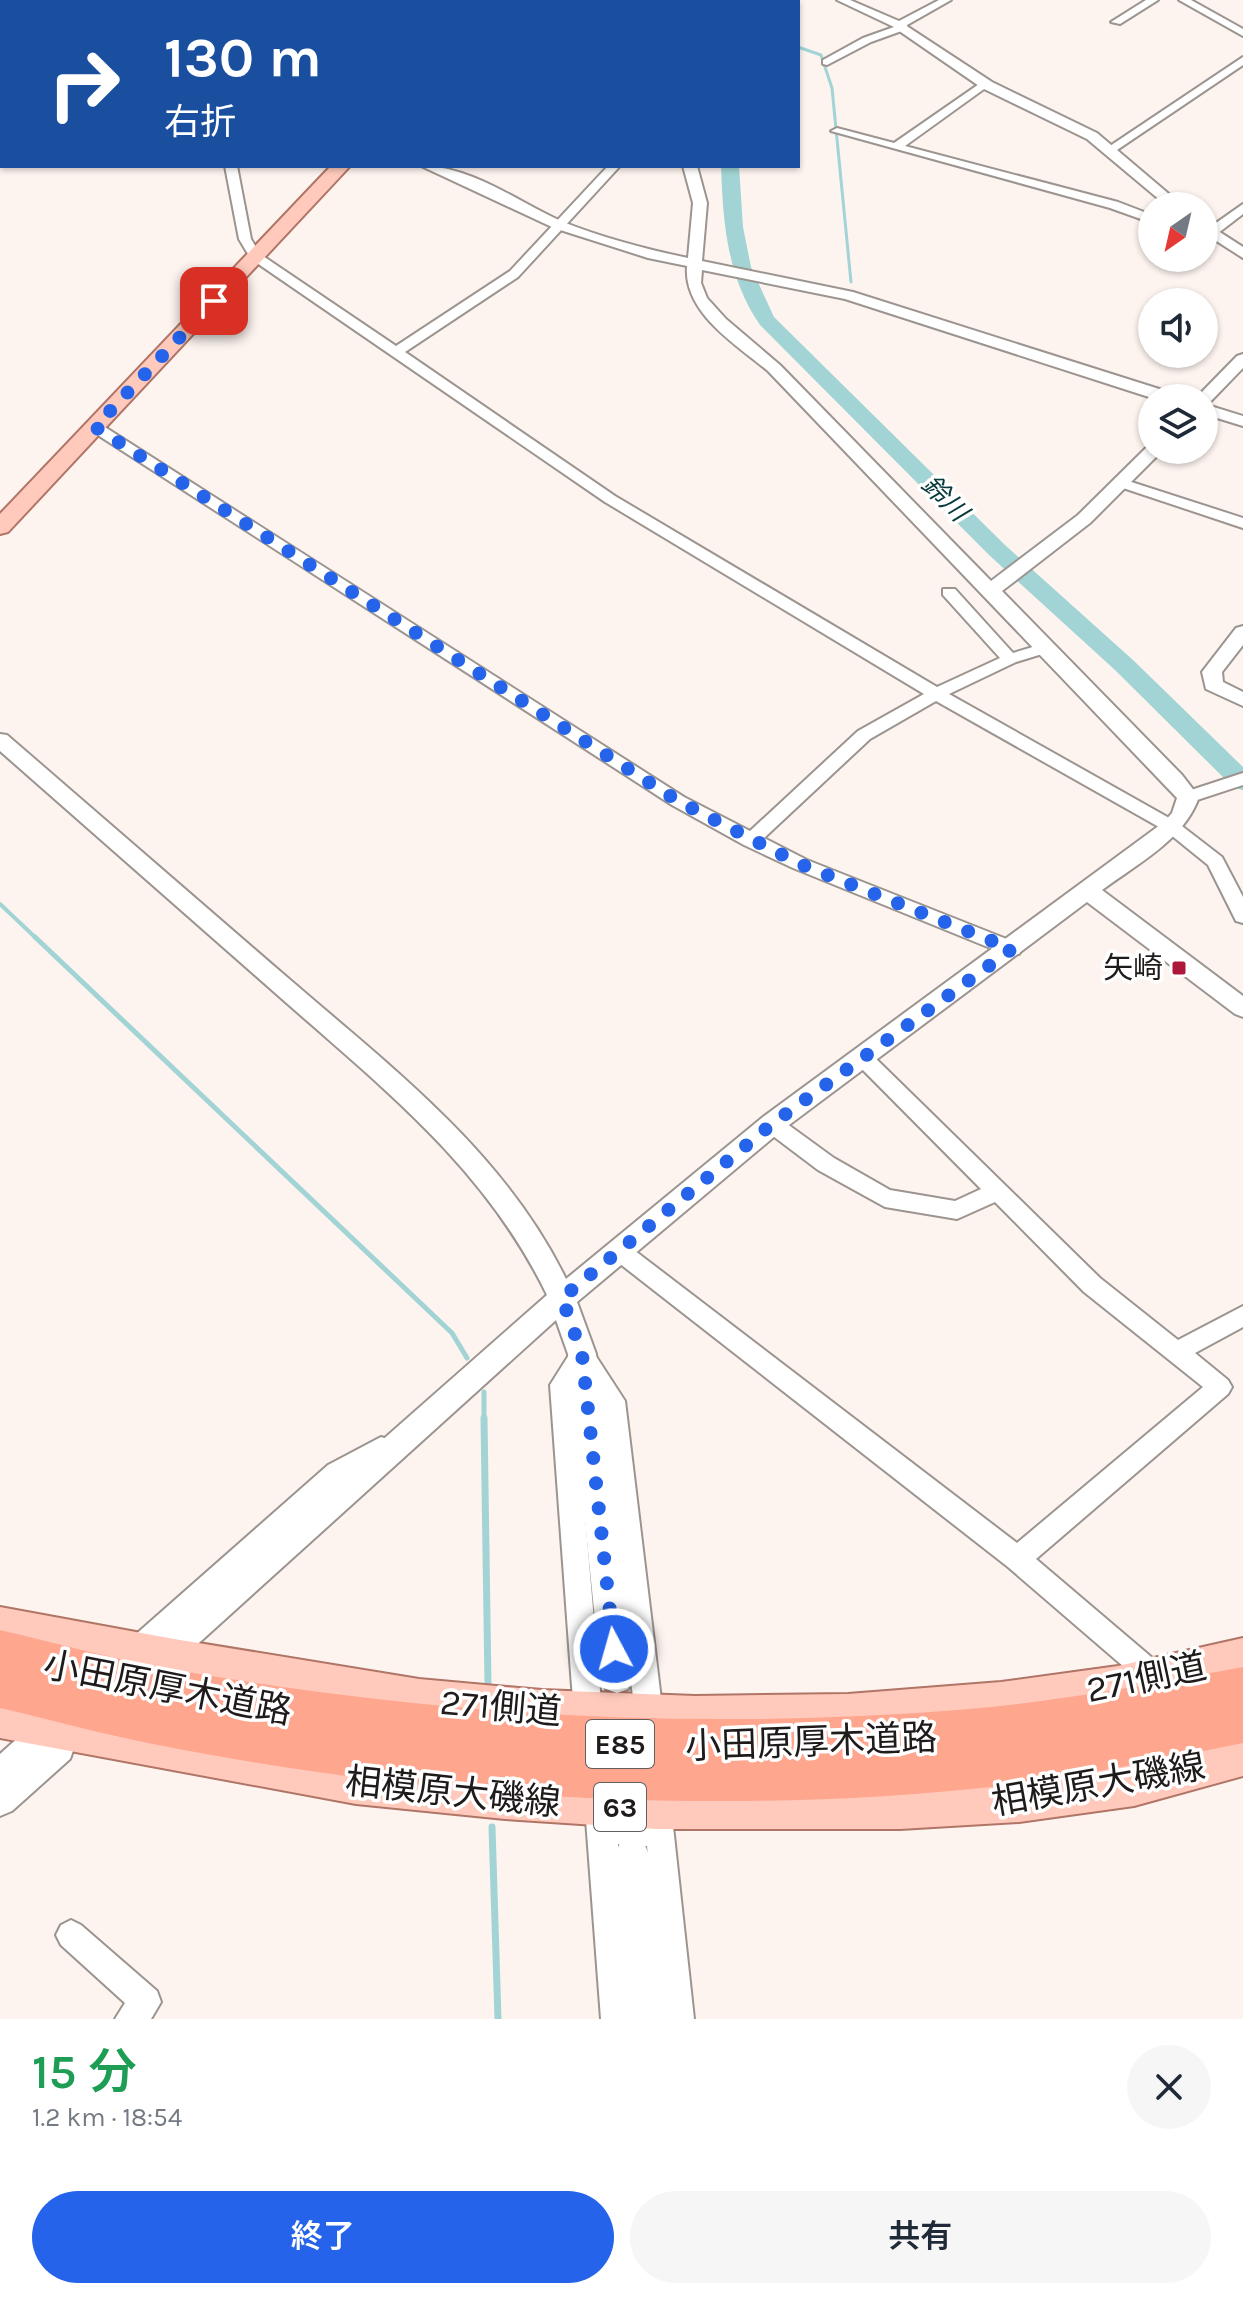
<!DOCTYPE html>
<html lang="ja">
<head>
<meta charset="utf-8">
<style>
  body { margin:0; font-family:Karla,"Noto Sans JP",sans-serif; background:#f6f6f7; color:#1f2937; height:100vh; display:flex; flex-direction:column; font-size:30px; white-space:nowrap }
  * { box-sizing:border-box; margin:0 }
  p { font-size:26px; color:#747a83 }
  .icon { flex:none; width:44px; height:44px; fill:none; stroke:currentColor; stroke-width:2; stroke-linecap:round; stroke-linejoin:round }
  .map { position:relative; height:2019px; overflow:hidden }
  .drawer { display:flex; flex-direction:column; background:#fff; flex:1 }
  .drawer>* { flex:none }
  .guide { position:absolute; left:0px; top:0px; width:800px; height:168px; box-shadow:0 2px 6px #0004; background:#1a4fa0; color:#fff; overflow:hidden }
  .needle { width:52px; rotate:214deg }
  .buttons { position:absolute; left:1138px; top:192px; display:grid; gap:16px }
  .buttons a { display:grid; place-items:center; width:80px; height:80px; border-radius:50%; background:#fff; box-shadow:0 2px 6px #0004; font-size:40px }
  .pin { position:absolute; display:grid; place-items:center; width:68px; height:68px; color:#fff; margin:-34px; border-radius:16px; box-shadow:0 4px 12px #0006 }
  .me { position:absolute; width:88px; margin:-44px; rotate:354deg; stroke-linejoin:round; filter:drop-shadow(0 0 6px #0008) }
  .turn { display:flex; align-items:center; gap:28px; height:168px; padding:0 32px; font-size:36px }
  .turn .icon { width:104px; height:104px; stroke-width:2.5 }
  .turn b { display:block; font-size:56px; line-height:68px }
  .round { display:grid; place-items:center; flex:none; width:84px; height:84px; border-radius:42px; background:#f6f6f7 }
  .headline { display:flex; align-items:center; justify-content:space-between; height:136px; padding:0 32px }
  h1 { font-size:48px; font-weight:600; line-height:60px; color:#1e9e55 }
  .primary-button { display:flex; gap:16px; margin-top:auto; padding:16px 32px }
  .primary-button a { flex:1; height:92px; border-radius:48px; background:#2563eb; color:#fff; font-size:32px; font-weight:600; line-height:92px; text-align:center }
  .primary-button a+a { background:#f6f6f7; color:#1f2937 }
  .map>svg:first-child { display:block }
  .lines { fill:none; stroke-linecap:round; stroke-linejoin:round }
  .stream-far3 { stroke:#a2d4d5; stroke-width:3 }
  .stream-far2 { stroke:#a2d4d5; stroke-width:4 }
  .stream-far1 { stroke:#a2d4d5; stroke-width:5 }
  .stream { stroke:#a2d4d5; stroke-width:7 }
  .river { fill:#a2d4d5; fill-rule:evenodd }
  .minor-casing { stroke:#9c948f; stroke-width:4 }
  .tertiary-casing { stroke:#9c948f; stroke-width:4 }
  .secondary-casing { stroke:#9c948f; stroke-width:4 }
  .primary-casing { stroke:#b07566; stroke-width:4 }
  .motorway-casing { stroke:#b07566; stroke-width:4 }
  .minor { fill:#fff; fill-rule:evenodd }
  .tertiary { fill:#fff; fill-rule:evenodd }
  .secondary { fill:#fff; fill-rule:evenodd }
  .primary { fill:#ffcabc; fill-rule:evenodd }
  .motorway { fill:#ffa68f; fill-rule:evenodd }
  .route { stroke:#2563eb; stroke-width:14; stroke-dasharray:0 25.2 }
  .poi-dot { fill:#ac173a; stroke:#fff; stroke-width:3 }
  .labels { text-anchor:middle; stroke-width:7; stroke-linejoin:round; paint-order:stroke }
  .far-water-label { font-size:26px; font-style:italic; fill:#093a3b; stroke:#fff }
  .shield { fill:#fff; stroke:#625f5f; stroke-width:2 }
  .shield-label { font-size:28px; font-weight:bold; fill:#1e1b1a }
  .poi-label { font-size:30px; fill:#1e1b1a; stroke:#fff; text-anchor:end }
  .near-street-label { font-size:36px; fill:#1e1b1a; stroke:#fff }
</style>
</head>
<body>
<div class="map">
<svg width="1243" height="2019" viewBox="0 0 1243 2019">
  <rect width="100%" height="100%" fill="#fdf4ef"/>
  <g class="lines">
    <g class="stream-far3">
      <polyline points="713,0 716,2"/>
      <polyline points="798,47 821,55 832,88 851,282"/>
    </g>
    <polyline class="stream-far2" points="0,904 37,939"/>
    <g class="stream-far1">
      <polyline points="35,937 452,1333 467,1358"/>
      <polyline points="484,1392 484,1420"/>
    </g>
    <g class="stream">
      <polyline points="484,1418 488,1685"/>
      <polyline points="492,1827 498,2019"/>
    </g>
    <g class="river">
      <rect x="701" y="0" width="14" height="2"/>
      <path d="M 721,166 L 739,166 L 743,227 L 751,267 L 774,317 L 1005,545 L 1133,660 L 1243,767 L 1243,790 L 1234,788 L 1115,670 L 989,555 L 760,325 C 727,277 723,223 721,166 Z"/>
    </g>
    <g class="minor-casing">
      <g id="minor">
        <polygon points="641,0 651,0 640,2"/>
        <polygon points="837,0 850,0 899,21 939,0 951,0 907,25 907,29 871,42 827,65 823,64 823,60 863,38 894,27"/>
        <polygon points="1146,0 1158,0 1120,24 1111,22"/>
        <polygon points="1179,0 1191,0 1243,29 1243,36"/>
        <polygon points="1243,57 1243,65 1114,152 1104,150"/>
        <polygon points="982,82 991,84 905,146 1118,202 1152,215 1152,223 1110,208 831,131 837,128 894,143"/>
        <polygon points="225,166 237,166 251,239 260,254 396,346 510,271 608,166 620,166 518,277 405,352 615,496 937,687 1000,658 943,595 943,589 955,589 1013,653 1046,643 1052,645 1052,651 1016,662 949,694 1178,823 1222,857 1243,897 1243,923 1236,921 1208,865 1166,831 936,701 870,739 764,838 807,860 1019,944 1022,949 1019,954 1005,954 793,868 744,845 672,805 90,430 90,424 100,424 684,797 750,831 858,731 924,694 605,502 251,259 239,239"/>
        <polygon points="1243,204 1243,214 1217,234 1209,234 1209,228"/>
        <polygon points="1122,479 1243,518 1243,528 1117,486 1117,480"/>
        <polygon points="1243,773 1243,785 1188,803 1179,797 1182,793"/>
        <polygon points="863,1050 870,1053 1100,1278 1178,1340 1243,1306 1243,1327 1195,1353 1228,1380 1232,1387 1228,1394 1036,1559 1163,1667 1167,1676 1163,1685 1154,1689 1145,1685 1008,1567 610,1256 607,1250 610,1244 618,1241 626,1244 1017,1543 1203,1387 1084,1292 995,1202 957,1219 885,1207 818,1170 765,1130 761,1124 765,1118 779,1118 834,1158 890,1190 955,1201 981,1189 856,1063 853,1058 856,1053"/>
        <polygon points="582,1344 590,1347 625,1401 663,1716 659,1725 649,1729 639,1725 635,1716 601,1403 582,1374 574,1387 602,1714 598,1723 588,1727 578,1723 574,1714 550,1385 574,1347"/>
        <polygon points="381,1437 390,1440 393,1448 390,1456 346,1481 144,1661 135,1665 126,1661 122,1652 126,1643 328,1465"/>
        <polygon points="49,1715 59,1719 63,1728 59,1737 10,1783 0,1787 0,1754 39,1719"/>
        <polygon points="599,1792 609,1796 614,1816 644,1818 643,1808 647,1798 657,1794 667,1798 671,1808 694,2019 664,2019 647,1846 618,1844 631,2019 601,2019 585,1806 589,1796"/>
        <polygon points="71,1920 81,1925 157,1991 161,2002 151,2019 115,2019 125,2003 61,1945 56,1935 61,1925"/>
      </g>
    </g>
    <g class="tertiary-casing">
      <g id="tertiary">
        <rect x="188" y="0" width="12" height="2"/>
        <polygon points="655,0 667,0 654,2"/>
        <polygon points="899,21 992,82 1097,133 1183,206 1167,206 1087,139 982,88 895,28 893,25"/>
        <path d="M 421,166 C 472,166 518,202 563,222 C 603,238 646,249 688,258 L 693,203 L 683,166 L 697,166 L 707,203 L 702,261 L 853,292 L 1175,394 L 1177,398 L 1152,398 L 845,299 L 702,270 L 701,283 L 707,298 L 726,319 L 780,365 L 991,581 L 1078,515 L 1148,446 L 1152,445 L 1152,450 L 1163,450 L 1090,523 L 1002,591 L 1182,775 L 1199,797 C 1184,840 1137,864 1102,890 L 1243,996 L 1243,1017 L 1235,1014 L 1087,902 L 781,1131 L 577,1302 L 596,1354 L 633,1678 L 628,1689 L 617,1693 L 606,1689 L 601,1678 L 568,1354 L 556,1320 L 190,1651 L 179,1655 L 168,1651 L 163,1640 L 168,1629 L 547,1295 C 484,1165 379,1085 273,991 C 182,911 91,831 0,751 L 0,734 L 7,735 C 101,816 194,897 288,978 C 393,1069 503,1151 566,1279 L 763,1117 L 1164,822 L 1172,813 L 1177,798 L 768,371 C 737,345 683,313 687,266 L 648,258 L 554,228 Z"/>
        <polygon points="1204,222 1243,247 1243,258 1204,233"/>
        <polygon points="1243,354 1243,368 1210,402 1204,403 1204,398 1196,398 1237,356"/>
        <polygon points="1204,404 1243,416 1243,426 1204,414"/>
        <polygon points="1243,626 1243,645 1222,672 1223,682 1243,692 1243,706 1206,689 1202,672 1236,628"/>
        <polygon points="58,1732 70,1737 74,1748 70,1759 12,1811 0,1816 0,1777 46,1737"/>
        <polygon points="632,1838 644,1843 649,1855 666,2019 630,2019 615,1855 620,1843"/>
      </g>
    </g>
    <g class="secondary-casing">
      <polygon id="secondary" points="91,0 111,0 90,2"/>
    </g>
    <g class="primary-casing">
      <g id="primary">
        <polygon points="331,166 350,166 8,532 0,534 0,514"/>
        <polygon points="0,1607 174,1639 419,1679 542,1690 695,1696 848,1694 1001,1682 1118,1666 1243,1638 1243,1676 1118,1704 1001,1721 848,1733 695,1736 542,1730 419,1718 174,1677 0,1643"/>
        <polygon points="0,1698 356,1762 505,1777 657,1787 900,1787 1019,1780 1134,1764 1243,1736 1243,1776 1134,1806 1019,1822 900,1829 657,1829 505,1819 356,1804 0,1738"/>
      </g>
    </g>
    <g class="motorway-casing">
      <path id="motorway" d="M 0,1630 C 51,1642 102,1656 154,1666 C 423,1715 696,1732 969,1709 C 1061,1701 1152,1684 1243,1667 L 1243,1743 C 1163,1759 1082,1776 1001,1786 C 721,1817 429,1799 153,1744 C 102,1734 51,1720 0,1708 Z"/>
    </g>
    <use href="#minor" class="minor"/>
    <use href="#tertiary" class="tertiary"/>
    <use href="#secondary" class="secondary"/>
    <use href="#primary" class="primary"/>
    <use href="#motorway" class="motorway"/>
  </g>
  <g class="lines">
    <polyline class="route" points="214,301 95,427 678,801 800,864 1012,949 772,1124 562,1298 582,1354 614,1649"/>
  </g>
  <rect class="poi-dot" x="1171" y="960" width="16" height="16" rx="4"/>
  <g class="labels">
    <g class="far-water-label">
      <text transform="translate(945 498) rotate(45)" y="9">鈴川</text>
    </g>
    <g class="shield">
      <rect x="586" y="1720" width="68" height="48" rx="6"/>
      <rect x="594" y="1783" width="52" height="48" rx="6"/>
    </g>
    <g class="shield-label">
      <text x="620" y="1754">E85</text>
      <text x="620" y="1817">63</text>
    </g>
    <g class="poi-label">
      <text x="1163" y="978">矢崎</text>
    </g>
    <g class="near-street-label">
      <text transform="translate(1146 1677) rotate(-12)" y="13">271側道</text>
      <text transform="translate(168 1687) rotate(11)" y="13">小田原厚木道路</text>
      <text transform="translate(501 1706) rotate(5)" y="13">271側道</text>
      <text transform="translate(811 1741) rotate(-2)" y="13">小田原厚木道路</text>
      <text transform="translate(1098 1783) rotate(-10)" y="13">相模原大磯線</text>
      <text transform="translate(453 1791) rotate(6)" y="13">相模原大磯線</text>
    </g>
  </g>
</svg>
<div class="buttons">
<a><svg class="needle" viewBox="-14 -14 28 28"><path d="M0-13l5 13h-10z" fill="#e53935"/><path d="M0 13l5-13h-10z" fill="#747a83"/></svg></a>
<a><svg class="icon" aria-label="sound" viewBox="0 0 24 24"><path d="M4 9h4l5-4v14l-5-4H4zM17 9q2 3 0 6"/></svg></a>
<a><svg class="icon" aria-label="layers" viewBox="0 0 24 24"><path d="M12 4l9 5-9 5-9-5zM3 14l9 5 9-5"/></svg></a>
</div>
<div class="pin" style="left:214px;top:301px;background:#d93025"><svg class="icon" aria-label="arrive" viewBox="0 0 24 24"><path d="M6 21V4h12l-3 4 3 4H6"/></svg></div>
<svg class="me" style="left:614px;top:1649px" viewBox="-20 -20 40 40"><circle r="17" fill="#2563eb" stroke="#fff" stroke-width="3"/><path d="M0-11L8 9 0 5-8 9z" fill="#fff"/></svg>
<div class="guide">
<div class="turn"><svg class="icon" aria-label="right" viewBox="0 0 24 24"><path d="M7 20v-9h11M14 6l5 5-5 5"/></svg><div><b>130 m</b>右折</div></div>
</div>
</div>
<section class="drawer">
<div class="headline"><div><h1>15 分</h1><p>1.2 km · 18:54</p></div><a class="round"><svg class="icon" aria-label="close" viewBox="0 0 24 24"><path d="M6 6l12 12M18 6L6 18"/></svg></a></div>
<div class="primary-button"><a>終了</a><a>共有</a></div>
</section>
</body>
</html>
